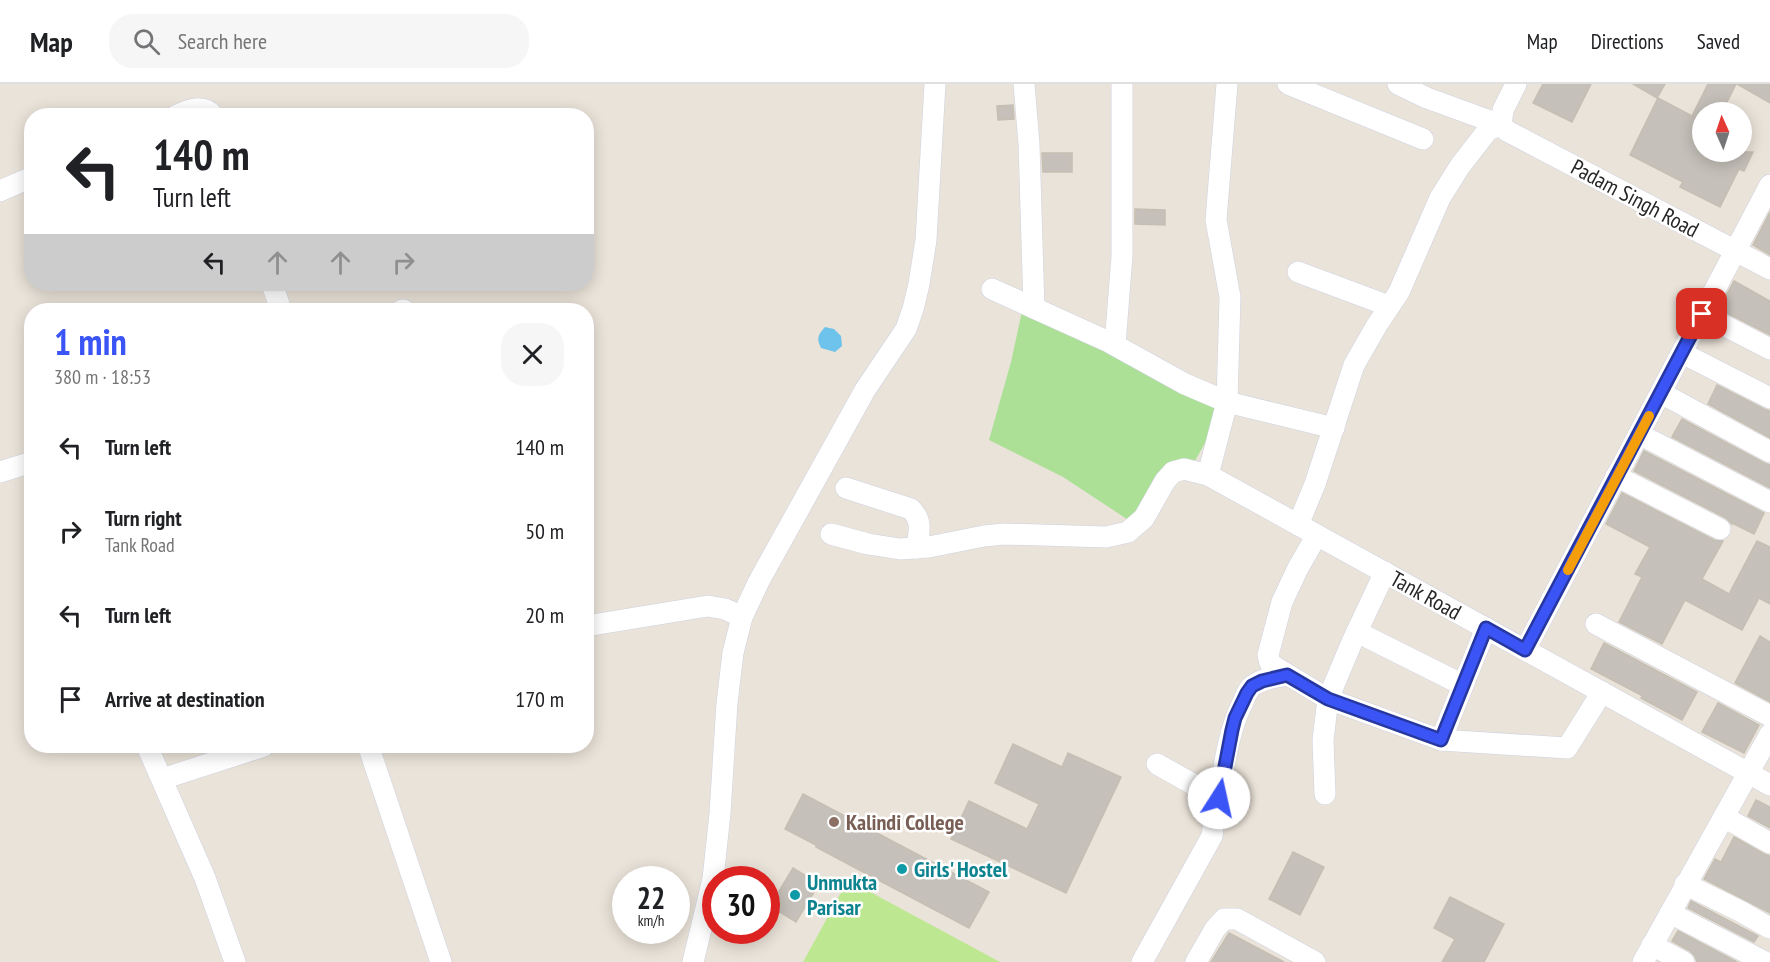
<!DOCTYPE html>
<html lang="en">
<head>
<meta charset="utf-8">
<style>
  body { margin:0; font-family:"PT Sans Narrow",sans-serif; background:#f6f6f6; color:#202124; height:100vh; display:flex; flex-direction:column; font-size:22px; white-space:nowrap }
  * { box-sizing:border-box; margin:0 }
  p { font-size:20px; color:#757577 }
  .icon { flex:none; width:33px; height:33px; fill:none; stroke:currentColor; stroke-width:2; stroke-linecap:round; stroke-linejoin:round }
  .map { position:relative; flex:1; overflow:hidden }
  .details { position:absolute; left:24px; top:219px; width:570px; height:450px; display:flex; flex-direction:column; background:#fff; border-radius:24px; box-shadow:0 3px 15px #0003 }
  .details>* { flex:none }
  .banner { position:absolute; left:24px; top:24px; width:570px; height:183px; border-radius:24px; box-shadow:0 3px 15px #0003; background:#fff; color:#202124; overflow:hidden }
  .needle { width:39px; rotate:357deg }
  .controls { position:absolute; left:1692px; top:18px; display:grid; gap:12px }
  .controls a { display:grid; place-items:center; width:60px; height:60px; border-radius:50%; background:#fff; box-shadow:0 3px 15px #0003; font-size:30px }
  .speed { position:absolute; left:612px; top:782px; display:flex; gap:12px; font-size:30px; font-weight:700; text-align:center }
  .speed>* { display:grid; place-content:center; width:78px; height:78px; border-radius:50%; background:#fff; box-shadow:0 3px 15px #0003; line-height:1 }
  .speed small { font-size:15px; font-weight:400 }
  .speed .limit { border:9px solid #d22; background:#fff; color:#111 }
  .pin { position:absolute; display:grid; place-items:center; width:51px; height:51px; color:#fff; margin:-26px; border-radius:12px; box-shadow:0 3px 9px #0006 }
  .me { position:absolute; width:66px; margin:-33px; rotate:10deg; stroke-linejoin:round; filter:drop-shadow(0 0 4px #0008) }
  .turn { display:flex; align-items:center; gap:21px; height:126px; padding:0 30px; font-size:27px }
  .turn .icon { width:78px; height:78px; stroke-width:2.5 }
  .turn b { display:block; font-size:42px; line-height:51px }
  .lanes { display:flex; align-items:center; height:57px; padding:0 30px; background:#0003; justify-content:center; gap:30px; direction:ltr }
  .lanes .off { opacity:.35 }
  .round { display:grid; place-items:center; flex:none; width:63px; height:63px; border-radius:24px; background:#f6f6f6 }
  .headline { display:flex; align-items:center; justify-content:space-between; height:102px; padding:0 30px }
  h1 { font-size:36px; font-weight:600; line-height:45px; color:#3b54f5 }
  ul { padding:0; list-style:none }
  li { display:flex; align-items:center; gap:18px; height:84px; padding:0 30px }
  li div { flex:1 }
  li b { display:block; font-size:22px }
  li em { font-style:normal }
  header { display:flex; align-items:center; gap:36px; box-sizing:border-box; height:84px; padding:0 30px; background:#fff; border-bottom:2px solid #e0e0e0 }
  header strong { font-size:28px }
  nav { display:flex; gap:33px; margin-inline-start:auto; font-size:21px }
  .search { width:420px; height:54px; background:#f6f6f6; display:flex; align-items:center; gap:15px; box-sizing:border-box; padding:0 21px; border-radius:24px; color:#757577; font-size:22px }
  .map>svg:first-child { display:block }
  .green { fill:#abe096 }
  .pitch { fill:#bee792 }
  .water { fill:#6dc3eb }
  .building { fill:#c5c0b9; stroke:#c5bfb3; stroke-width:1.5 }
  .lines { fill:none; stroke-linecap:round; stroke-linejoin:round }
  .minor-casing { stroke:#ced1e0; stroke-width:22 }
  .minor { stroke:#fff; stroke-width:21 }
  .route-casing { stroke:#26379f; stroke-width:15 }
  .route { stroke:#3b54f5; stroke-width:10 }
  .slow { stroke:#f59e0b; stroke-width:10 }
  .education-dot { fill:#8d6e63; stroke:#fff; stroke-width:2 }
  .culture-dot { fill:#0f9aa8; stroke:#fff; stroke-width:2 }
  .labels { text-anchor:middle; stroke-width:5; stroke-linejoin:round; paint-order:stroke }
  .street-label { font-size:22px; fill:#272727; stroke:#fff }
  .education-label { font-size:22px; font-weight:bold; fill:#785e54; stroke:#fff; text-anchor:start }
  .culture-label { font-size:22px; font-weight:bold; fill:#0d838f; stroke:#fff; text-anchor:start }
</style>
</head>
<body>
<header>
<strong>Map</strong>
<div class="search"><svg class="icon" aria-label="search" viewBox="0 0 24 24"><circle cx="10" cy="10" r="6"/><path d="M15 15l6 6"/></svg>Search here</div>
<nav><a>Map</a><a>Directions</a><a>Saved</a></nav>
</header>
<div class="map">
<svg width="1770" height="878" viewBox="0 0 1770 878">
  <rect width="100%" height="100%" fill="#eae3d9"/>
  <polygon class="green" points="1024,218 1116,259 1222,329 1188,389 1173,387 1136,441 1063,393 989,356 1011,278"/>
  <polygon class="pitch" points="848,796 1000,878 1001,878 803,878"/>
  <path class="water" d="M 825,243 L 834,245 L 841,252 L 842,262 L 835,268 L 821,264 C 816,254 818,251 825,243 Z"/>
  <g class="building">
    <polygon points="1543,0 1591,0 1572,38 1533,19"/>
    <polygon points="1633,0 1665,0 1657,14"/>
    <polygon points="1708,0 1736,0 1722,28 1702,28 1702,68 1753,68 1744,87 1739,85 1720,123 1680,103 1683,98 1630,71 1658,14 1692,32"/>
    <polygon points="1737,0 1770,0 1770,19"/>
    <polygon points="1013,21 1014,35 998,36 997,22"/>
    <polygon points="1042,69 1072,69 1072,88 1043,88"/>
    <polygon points="1135,125 1165,126 1165,141 1135,140"/>
    <polygon points="1770,128 1770,171 1753,161"/>
    <polygon points="1734,197 1770,217 1770,251 1719,225"/>
    <polygon points="1717,301 1764,325 1770,327 1770,354 1708,320"/>
    <polygon points="1682,335 1764,379 1770,381 1770,404 1672,353"/>
    <polygon points="1644,367 1764,429 1754,450 1732,439 1732,440 1726,434 1634,387"/>
    <polygon points="1622,409 1714,456 1723,457 1702,495 1729,510 1757,457 1770,463 1770,520 1759,514 1742,546 1685,516 1662,560 1619,538 1642,493 1635,490 1650,463 1606,440"/>
    <polygon points="1760,552 1770,558 1770,618 1735,599"/>
    <polygon points="1604,559 1697,608 1682,636 1641,614 1643,612 1591,585"/>
    <polygon points="1718,619 1759,641 1744,669 1702,648"/>
    <polygon points="1013,660 1062,683 1068,669 1121,693 1066,809 951,755 969,717 1027,745 1039,720 995,699"/>
    <polygon points="803,710 989,808 969,844 816,763 816,761 785,745"/>
    <polygon points="1756,716 1770,723 1770,744 1748,732"/>
    <polygon points="1734,753 1764,770 1770,772 1770,829 1704,795 1715,775 1721,778"/>
    <polygon points="1293,768 1324,783 1300,831 1269,815"/>
    <polygon points="793,784 819,800 796,838 770,822"/>
    <polygon points="1450,813 1504,840 1484,878 1442,878 1455,855 1434,844"/>
    <polygon points="1691,817 1758,852 1754,858 1688,824"/>
    <polygon points="1678,847 1737,878 1697,878 1695,872 1690,867 1672,857"/>
    <polygon points="1229,849 1284,878 1211,878"/>
  </g>
  <g class="lines">
    <g class="minor-casing">
      <g id="minor">
        <polyline points="1024,0 1029,60 1034,224"/>
        <polyline points="1288,0 1423,55"/>
        <polyline points="1398,0 1427,14 1501,41 1507,47 1770,185"/>
        <path d="M 175,32 C 188,26 203,19 214,32"/>
        <polyline points="1501,41 1503,26 1516,0"/>
        <polyline points="0,107 32,93"/>
        <polyline points="1298,188 1389,222"/>
        <polyline points="272,200 281,226"/>
        <polyline points="992,205 1109,258 1185,300 1227,318 1334,344"/>
        <polyline points="402,226 404,226"/>
        <polyline points="1702,230 1770,265"/>
        <polyline points="1115,261 1122,172 1122,0"/>
        <polyline points="1682,269 1770,314"/>
        <polyline points="1661,309 1770,368"/>
        <polyline points="1639,350 1770,418"/>
        <polyline points="0,388 32,378"/>
        <polyline points="1208,391 1227,318 1230,213 1216,136 1227,0"/>
        <polyline points="1616,392 1720,445"/>
        <path d="M 846,404 L 911,425 C 923,438 919,447 917,464"/>
        <polyline points="1298,441 1315,400 1354,281 1377,241 1399,208 1440,114 1460,82 1488,46 1501,41"/>
        <polyline points="831,450 868,460 900,465 929,463 984,452 1004,450 1106,453 1128,448 1144,434 1165,397 1173,388 1184,385 1208,391 1770,701"/>
        <polyline points="1317,451 1298,484 1282,518 1268,571 1270,579 1275,583 1328,615 1441,656 1567,664 1602,608"/>
        <polyline points="1596,540 1770,632"/>
        <polyline points="586,542 708,522 725,525 742,533"/>
        <polyline points="1357,548 1463,601"/>
        <polyline points="1525,566 1770,101"/>
        <polyline points="1441,656 1486,544"/>
        <polyline points="147,662 205,794 235,878"/>
        <polyline points="370,667 441,878"/>
        <polyline points="162,695 264,662"/>
        <polyline points="1325,710 1323,656 1328,615 1352,558 1385,488"/>
        <path d="M 1216,729 C 1223,693 1226,653 1242,620 C 1245,614 1247,607 1251,603 C 1260,595 1275,593 1287,591"/>
        <polyline points="1724,733 1770,759"/>
        <polyline points="1685,800 1740,827 1770,844"/>
        <polyline points="1670,829 1765,878"/>
        <polyline points="1652,861 1684,878"/>
        <polyline points="693,878 713,795 720,729 727,619 733,569 742,533 759,497 865,306 906,245 913,225 919,200 926,156 935,0"/>
        <polyline points="1142,878 1212,752 1216,719 1207,708 1157,680"/>
        <polyline points="1196,878 1215,845 1224,835 1237,835 1315,878"/>
        <polyline points="1643,878 1770,650"/>
      </g>
    </g>
    <use href="#minor" class="minor"/>
  </g>
  <g class="lines">
    <g class="route-casing">
      <polyline id="route" points="1219,714 1232,646 1235,634 1247,609 1252,602 1262,597 1287,591 1328,615 1441,656 1486,544 1525,566 1702,230"/>
    </g>
    <use href="#route" class="route"/>
    <polyline class="slow" points="1568,486 1649,332"/>
  </g>
  <circle class="education-dot" cx="834" cy="738" r="6"/>
  <g class="culture-dot">
    <circle cx="902" cy="785" r="6"/>
    <circle cx="795" cy="811" r="6"/>
  </g>
  <g class="labels">
    <g class="street-label">
      <text transform="translate(1635 114) rotate(28)" y="8">Padam Singh Road</text>
      <text transform="translate(1426 511) rotate(29)" y="8">Tank Road</text>
    </g>
    <g class="education-label">
      <text x="846" y="746">Kalindi College</text>
    </g>
    <g class="culture-label">
      <text x="914" y="793">Girls' Hostel</text>
      <text x="807" y="806">Unmukta<tspan x="807" dy="25">Parisar</tspan></text>
    </g>
  </g>
</svg>
<div class="controls">
<a><svg class="needle" viewBox="-14 -14 28 28"><path d="M0-13l5 13h-10z" fill="#e53935"/><path d="M0 13l5-13h-10z" fill="#757577"/></svg></a>
</div>
<div class="speed"><div>22<small>km/h</small></div><div class="limit">30</div></div>
<div class="pin" style="left:1702px;top:230px;background:#d93025"><svg class="icon" aria-label="arrive" viewBox="0 0 24 24"><path d="M6 21V4h12l-3 4 3 4H6"/></svg></div>
<svg class="me" style="left:1219px;top:714px" viewBox="-20 -20 40 40"><circle r="19" fill="#fff"/><path d="M0-13L10 11 0 6-10 11z" fill="#3b54f5"/></svg>
<div class="banner">
<div class="turn"><svg class="icon" aria-label="left" viewBox="0 0 24 24"><path d="M17 20v-9H6M10 6l-5 5 5 5"/></svg><div><b>140 m</b>Turn left</div></div>
<div class="lanes"><svg class="icon" aria-label="left" viewBox="0 0 24 24"><path d="M17 20v-9H6M10 6l-5 5 5 5"/></svg><svg class="icon off" aria-label="ahead" viewBox="0 0 24 24"><path d="M12 20V5M6 11l6-6 6 6"/></svg><svg class="icon off" aria-label="ahead" viewBox="0 0 24 24"><path d="M12 20V5M6 11l6-6 6 6"/></svg><svg class="icon off" aria-label="right" viewBox="0 0 24 24"><path d="M7 20v-9h11M14 6l5 5-5 5"/></svg></div>
</div>
<section class="details">
<div class="headline"><div><h1>1 min</h1><p>380 m · 18:53</p></div><a class="round"><svg class="icon" aria-label="close" viewBox="0 0 24 24"><path d="M6 6l12 12M18 6L6 18"/></svg></a></div>
<ul>
<li><svg class="icon" aria-label="left" viewBox="0 0 24 24"><path d="M17 20v-9H6M10 6l-5 5 5 5"/></svg><div><b>Turn left</b></div><em>140 m</em></li>
<li><svg class="icon" aria-label="right" viewBox="0 0 24 24"><path d="M7 20v-9h11M14 6l5 5-5 5"/></svg><div><b>Turn right</b><p>Tank Road</p></div><em>50 m</em></li>
<li><svg class="icon" aria-label="left" viewBox="0 0 24 24"><path d="M17 20v-9H6M10 6l-5 5 5 5"/></svg><div><b>Turn left</b></div><em>20 m</em></li>
<li><svg class="icon" aria-label="arrive" viewBox="0 0 24 24"><path d="M6 21V4h12l-3 4 3 4H6"/></svg><div><b>Arrive at destination</b></div><em>170 m</em></li>
</ul>
</section>
</div>
</body>
</html>
